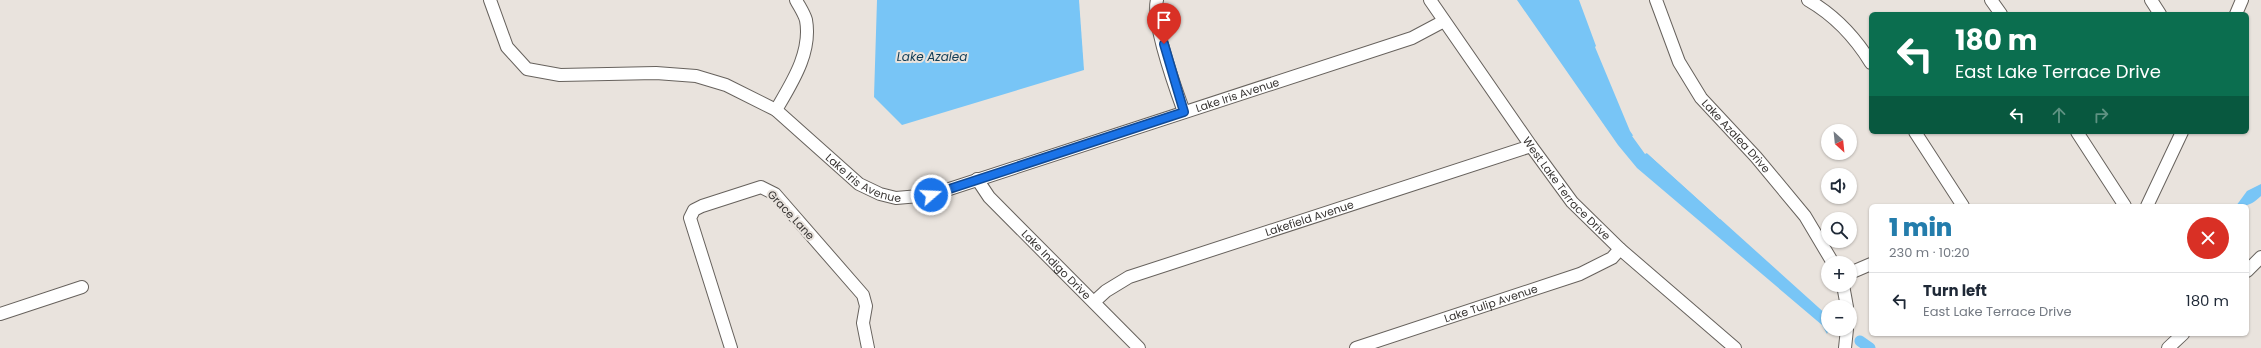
<!DOCTYPE html>
<html lang="en">
<head>
<meta charset="utf-8">
<style>
  body { margin:0; font-family:Poppins,sans-serif; background:#f6f6f7; color:#1f2937; height:100vh; display:flex; flex-direction:column; font-size:15px; white-space:nowrap }
  * { box-sizing:border-box; margin:0 }
  p { font-size:13px; color:#747a83 }
  .icon { flex:none; width:22px; height:22px; fill:none; stroke:currentColor; stroke-width:2; stroke-linecap:round; stroke-linejoin:round }
  .map { position:relative; flex:1; overflow:hidden }
  .side { position:absolute; left:1869px; top:204px; width:380px; height:132px; display:flex; flex-direction:column; background:#fff; border-radius:6px; box-shadow:0 1px 3px #0004 }
  .side>* { flex:none }
  .banner { position:absolute; left:1869px; top:12px; width:380px; height:122px; border-radius:6px; box-shadow:0 1px 3px #0004; background:#0b6e4f; color:#fff; overflow:hidden }
  .needle { width:26px; rotate:153deg }
  .buttons { position:absolute; left:1821px; top:124px; display:grid; gap:8px }
  .buttons a { display:grid; place-items:center; width:36px; height:36px; border-radius:50%; background:#fff; box-shadow:0 1px 3px #0004; font-size:20px }
  .pin { position:absolute; display:grid; place-items:center; width:34px; height:34px; color:#fff; margin:-41px -17px; border-radius:50% 50% 50% 0; rotate:-45deg; box-shadow:0 0 4px #0007 }
  .pin .icon { rotate:45deg }
  .me { position:absolute; width:44px; margin:-22px; rotate:71deg; stroke-linejoin:round; filter:drop-shadow(0 0 3px #0008) }
  .turn { display:flex; align-items:center; gap:14px; height:84px; padding:0 20px; font-size:18px }
  .turn .icon { width:52px; height:52px; stroke-width:2.5 }
  .turn b { display:block; font-size:28px; line-height:34px }
  .lanes { display:flex; align-items:center; height:38px; padding:0 20px; background:#0003; justify-content:center; gap:20px; direction:ltr }
  .lanes .off { opacity:.35 }
  .round { display:grid; place-items:center; flex:none; width:42px; height:42px; border-radius:21px; background:#f6f6f7 }
  .overview { display:flex; align-items:center; justify-content:space-between; height:68px; padding:0 20px }
  h1 { font-size:24px; font-weight:800; line-height:30px; color:#247dac }
  ul { padding:0; list-style:none }
  li { display:flex; align-items:center; gap:12px; height:56px; padding:0 20px; border-top:1px solid #e0e1e3 }
  li div { flex:1 }
  li b { display:block; font-size:15px }
  li em { font-style:normal }
  .map>svg:first-child { display:block }
  .water { fill:#78c5f6 }
  .pier { fill:#e9e3dd }
  .lines { fill:none; stroke-linecap:round; stroke-linejoin:round }
  .canal { stroke:#78c5f6; stroke-width:11 }
  .minor-casing { stroke:#67625d; stroke-width:14 }
  .minor { stroke:#fff; stroke-width:12 }
  .route-casing { stroke:#114b97; stroke-width:10 }
  .route { stroke:#1a73e8; stroke-width:7 }
  .labels { text-anchor:middle; stroke-width:4; stroke-linejoin:round; paint-order:stroke }
  .street-label { font-size:11px; fill:#383533; stroke:#e9e3dd }
  .water-label { font-size:12px; font-style:italic; fill:#0f3b54; stroke:#e9e3dd }
</style>
</head>
<body>
<div class="map">
<svg width="2261" height="348" viewBox="0 0 2261 348">
  <rect width="100%" height="100%" fill="#e9e3dd"/>
  <g class="water">
    <polygon points="877,0 1079,0 1084,70 902,125 874,97"/>
    <polygon points="1517,0 1579,0 1596,46 1595,47 1630,131 1645,153 1647,153 1828,316 1829,329 1827,334 1822,325 1637,168 1618,145"/>
    <path d="M 2261,184 L 2261,196 C 2252,204 2249,206 2236,206 L 2247,191 Z"/>
  </g>
  <polygon class="pier" points="1634,135 1646,151 1648,152 1721,217 1720,219 1647,153 1645,154 1632,136"/>
  <g class="lines">
    <polyline class="canal" points="1860,341 1870,348"/>
    <g class="minor-casing">
      <g id="minor">
        <path id="s1" d="M 490,0 L 507,47 L 527,69 L 560,75 L 656,73 L 696,76 L 726,85 L 776,110 L 859,184 L 880,194 L 896,198 L 931,195 L 1412,38 L 1444,21"/>
        <path d="M 1157,0 C 1151,20 1176,90 1184,112"/>
        <path id="s2" d="M 1430,0 L 1531,146 L 1572,202 L 1620,249 L 1735,348"/>
        <path id="s3" d="M 1656,0 L 1679,62 L 1701,98 L 1756,157 L 1805,216 L 1833,263"/>
        <path d="M 1808,0 C 1834,15 1855,37 1871,63"/>
        <polyline points="1991,0 2001,14"/>
        <polyline points="2151,0 2160,14"/>
        <polyline points="2236,14 2242,0"/>
        <path d="M 776,110 C 791,84 812,53 806,20 C 804,13 799,6 796,0"/>
        <polyline points="1915,132 1963,206"/>
        <polyline points="2077,132 2125,206"/>
        <path id="s4" d="M 977,179 L 989,197 L 1139,348"/>
        <polyline points="2147,206 2182,132"/>
        <polyline points="2247,271 2261,257"/>
        <polyline points="1850,273 1871,264"/>
        <polyline points="1843,285 1847,307"/>
        <path id="s5" d="M 1094,302 L 1106,291 L 1129,277 L 1531,146"/>
        <polyline points="0,314 82,287"/>
        <polyline points="731,348 690,218 694,210 702,206 761,187 775,194 863,295 866,306 863,323 868,348"/>
        <path id="s6" d="M 1356,348 L 1580,274 L 1612,258 L 1620,249"/>
        <polyline points="1845,348 1847,329"/>
        <polyline points="2168,348 2183,334"/>
      </g>
    </g>
    <use href="#minor" class="minor"/>
  </g>
  <g class="lines">
    <g class="route-casing">
      <polyline id="route" points="931,195 1184,112 1164,44"/>
    </g>
    <use href="#route" class="route"/>
  </g>
  <g class="labels">
    <g class="street-label">
      <text dy="4" stroke="none"><textPath href="#s1" startOffset="845">Lake Iris Avenue</textPath></text>
      <text dy="4" stroke="none"><textPath href="#s3" startOffset="160">Lake Azalea Drive</textPath></text>
      <text dy="4" stroke="none"><textPath href="#s1" startOffset="449">Lake Iris Avenue</textPath></text>
      <text dy="4" stroke="none"><textPath href="#s2" startOffset="233">West Lake Terrace Drive</textPath></text>
      <text transform="translate(791 215) rotate(47)" y="4">Grace Lane</text>
      <text dy="4" stroke="none"><textPath href="#s5" startOffset="233">Lakefield Avenue</textPath></text>
      <text dy="4" stroke="none"><textPath href="#s4" startOffset="117">Lake Indigo Drive</textPath></text>
      <text dy="4" stroke="none"><textPath href="#s6" startOffset="142">Lake Tulip Avenue</textPath></text>
    </g>
    <g class="water-label">
      <text x="932" y="61">Lake Azalea</text>
    </g>
  </g>
</svg>
<div class="buttons">
<a><svg class="needle" viewBox="-14 -14 28 28"><path d="M0-13l5 13h-10z" fill="#e53935"/><path d="M0 13l5-13h-10z" fill="#747a83"/></svg></a>
<a><svg class="icon" aria-label="sound" viewBox="0 0 24 24"><path d="M4 9h4l5-4v14l-5-4H4zM17 9q2 3 0 6"/></svg></a>
<a><svg class="icon" aria-label="search" viewBox="0 0 24 24"><circle cx="10" cy="10" r="6"/><path d="M15 15l6 6"/></svg></a>
<a>+</a>
<a>−</a>
</div>
<div class="pin" style="left:1164px;top:44px;background:#d93025"><svg class="icon" aria-label="arrive" viewBox="0 0 24 24"><path d="M6 21V4h12l-3 4 3 4H6"/></svg></div>
<svg class="me" style="left:931px;top:195px" viewBox="-20 -20 40 40"><circle r="17" fill="#1a73e8" stroke="#fff" stroke-width="3"/><path d="M0-11L8 9 0 5-8 9z" fill="#fff"/></svg>
<div class="banner">
<div class="turn"><svg class="icon" aria-label="left" viewBox="0 0 24 24"><path d="M17 20v-9H6M10 6l-5 5 5 5"/></svg><div><b>180 m</b>East Lake Terrace Drive</div></div>
<div class="lanes"><svg class="icon" aria-label="left" viewBox="0 0 24 24"><path d="M17 20v-9H6M10 6l-5 5 5 5"/></svg><svg class="icon off" aria-label="ahead" viewBox="0 0 24 24"><path d="M12 20V5M6 11l6-6 6 6"/></svg><svg class="icon off" aria-label="right" viewBox="0 0 24 24"><path d="M7 20v-9h11M14 6l5 5-5 5"/></svg></div>
</div>
<section class="side">
<div class="overview"><div><h1>1 min</h1><p>230 m · 10:20</p></div><a class="round" style="background:#d93025;color:#fff"><svg class="icon" aria-label="close" viewBox="0 0 24 24"><path d="M6 6l12 12M18 6L6 18"/></svg></a></div>
<ul>
<li><svg class="icon" aria-label="left" viewBox="0 0 24 24"><path d="M17 20v-9H6M10 6l-5 5 5 5"/></svg><div><b>Turn left</b><p>East Lake Terrace Drive</p></div><em>180 m</em></li>
</ul>
</section>
</div>
</body>
</html>
